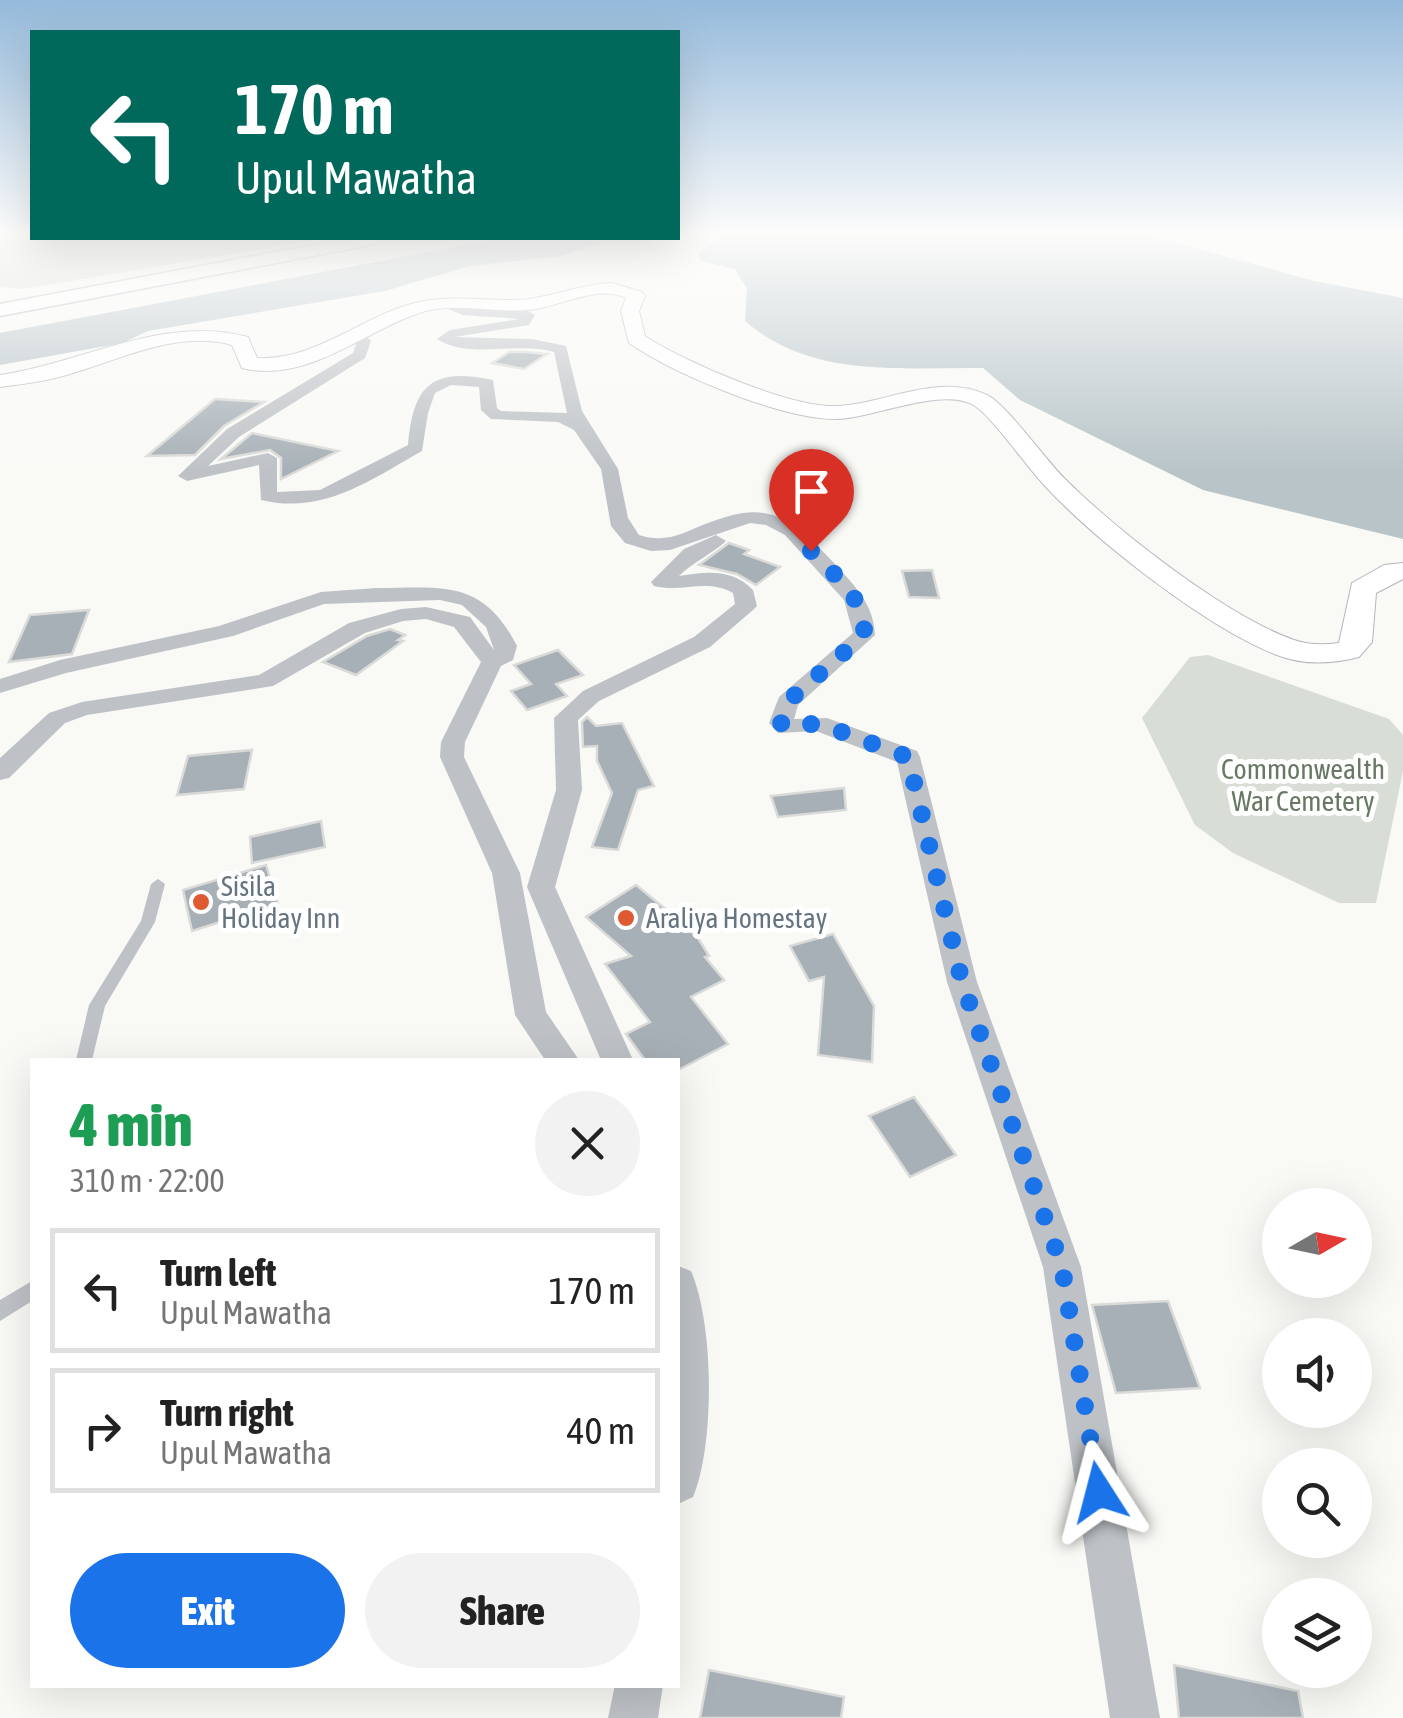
<!DOCTYPE html>
<html lang="en">
<head>
<meta charset="utf-8">
<style>
  body { margin:0; font-family:"Asap Condensed",sans-serif; background:#f2f2f2; color:#222; height:100vh; display:flex; flex-direction:column; font-size:38px; white-space:nowrap }
  * { box-sizing:border-box; margin:0 }
  p { font-size:32px; color:#767676 }
  .icon { flex:none; width:55px; height:55px; fill:none; stroke:currentColor; stroke-width:2; stroke-linecap:round; stroke-linejoin:round }
  .map { position:relative; flex:1; overflow:hidden }
  .sheet { position:absolute; left:30px; top:1058px; width:650px; height:630px; display:flex; flex-direction:column; background:#fff; border-radius:0px; box-shadow:0 10px 40px #0002 }
  .sheet>* { flex:none }
  .hud { position:absolute; left:30px; top:30px; width:650px; height:210px; border-radius:0px; box-shadow:0 10px 40px #0002; background:#00695c; color:#fff; overflow:hidden }
  .needle { width:65px; rotate:81deg }
  .controls { position:absolute; left:1262px; top:1188px; display:grid; gap:20px }
  .controls a { display:grid; place-items:center; width:110px; height:110px; border-radius:50%; background:#fff; box-shadow:0 10px 40px #0002; font-size:50px }
  .pin { position:absolute; display:grid; place-items:center; width:85px; height:85px; color:#fff; margin:-102px -42px; border-radius:50% 50% 50% 0; rotate:-45deg; box-shadow:0 0 10px #0007 }
  .pin .icon { rotate:45deg }
  .me { position:absolute; width:110px; margin:-55px; rotate:351deg; stroke-linejoin:round; filter:drop-shadow(0 0 8px #0008) }
  .turn { display:flex; align-items:center; gap:35px; height:210px; padding:0 40px; font-size:45px }
  .turn .icon { width:130px; height:130px; stroke-width:2.5 }
  .turn b { display:block; font-size:70px; line-height:85px }
  .round { display:grid; place-items:center; flex:none; width:105px; height:105px; border-radius:52px; background:#f2f2f2 }
  .overview { display:flex; align-items:center; justify-content:space-between; height:170px; padding:0 40px }
  h1 { font-size:60px; font-weight:800; line-height:75px; color:#1e9e55 }
  .primary-button { display:flex; gap:20px; margin-top:auto; padding:20px 40px }
  .primary-button a { flex:1; height:115px; border-radius:60px; background:#1a73e8; color:#fff; font-size:40px; font-weight:800; line-height:115px; text-align:center }
  .primary-button a+a { background:#f2f2f2; color:#222 }
  ul { padding:0; list-style:none }
  li { display:flex; align-items:center; gap:30px; height:125px; margin:0 20px 15px; padding:0 20px; border:5px solid #e0e0e0; border-radius:0px }
  li div { flex:1 }
  li b { display:block; font-size:38px }
  li em { font-style:normal }
  .map>svg:first-child { display:block }
  .green { fill:#d8ddd6 }
  .water { fill:#b8c4c8 }
  .building { fill:#a7b0b6; stroke:#dadad9; stroke-width:2.5 }
  .lines { fill:none; stroke-linecap:round; stroke-linejoin:round }
  .secondary-casing { stroke:#b3b8bd; stroke-width:2 }
  .primary-casing { stroke:#b2b7bb; stroke-width:3 }
  .lane { fill:#bec2c6; fill-rule:evenodd }
  .street { fill:#bec2c6; fill-rule:evenodd }
  .secondary { fill:#fff; fill-rule:evenodd }
  .primary { fill:#fff; fill-rule:evenodd }
  .route { stroke:#1a73e8; stroke-width:18; stroke-dasharray:0 32.4 }
  .poi-dot { fill:#de5a32; stroke:#fff; stroke-width:4 }
  .labels { text-anchor:middle; stroke-width:10; stroke-linejoin:round; paint-order:stroke }
  .park-label { font-size:28px; fill:#677963; stroke:#fff }
  .poi-label { font-size:28px; fill:#657480; stroke:#fff; text-anchor:start }
</style>
</head>
<body>
<div class="map">
<svg width="1403" height="1718" viewBox="0 0 1403 1718">
  <rect width="100%" height="100%" fill="#f9f9f6"/>
  <g class="green">
    <polygon points="0,234 32,234 32,238 328,238 23,289 0,287"/>
    <polygon points="1208,655 1389,719 1403,735 1403,771 1376,903 1339,903 1233,853 1195,825 1142,718 1190,657"/>
  </g>
  <g class="water">
    <path d="M 723,234 L 1146,234 L 1314,281 L 1403,298 L 1403,539 L 1203,490 L 1020,400 L 983,368 C 900,367 812,379 745,321 L 747,289 L 735,269 L 701,261 L 698,254 Z"/>
    <polygon points="503,238 617,238 560,256 470,266 385,291 148,331 123,343 0,365 0,333"/>
  </g>
  <g class="building">
    <polygon points="509,352 525,352 547,354 524,369 492,363"/>
    <polygon points="215,399 264,402 224,426 195,455 147,456"/>
    <polygon points="252,433 338,451 281,479 281,458 270,450 221,459"/>
    <polygon points="729,543 749,550 744,554 780,567 756,585 737,574 699,565"/>
    <polygon points="932,570 939,598 909,597 902,571"/>
    <polygon points="89,610 72,654 9,662 30,615"/>
    <polygon points="390,629 405,635 398,640 403,641 356,675 323,662 367,636"/>
    <polygon points="558,650 583,675 556,684 567,696 527,710 511,691 531,684 514,665"/>
    <polygon points="587,717 596,726 622,723 654,786 638,790 618,850 592,847 612,793 597,761 597,746 583,747 582,722"/>
    <polygon points="252,750 244,789 177,795 188,756"/>
    <polygon points="844,788 846,810 778,817 771,796"/>
    <polygon points="321,821 325,847 252,863 250,837"/>
    <polygon points="266,865 278,904 192,931 183,890"/>
    <polygon points="636,885 695,933 709,956 705,957 724,980 691,997 728,1044 678,1070 678,1060 645,1060 626,1034 650,1022 605,964 631,956 586,917"/>
    <polygon points="833,934 874,1006 872,1062 818,1055 824,977 809,981 790,946"/>
    <polygon points="914,1097 956,1155 910,1177 869,1116"/>
    <polygon points="1168,1301 1200,1388 1116,1393 1092,1305"/>
    <polygon points="1174,1665 1298,1691 1303,1718 1179,1718"/>
    <polygon points="709,1670 844,1697 841,1718 700,1718"/>
  </g>
  <g class="lines">
    <g class="secondary-casing">
      <path id="secondary" d="M 612,283 L 642,292 L 645,296 L 639,311 L 645,336 C 684,362 791,408 837,406 C 885,404 939,372 987,395 C 1006,404 1046,460 1064,478 C 1116,530 1226,616 1294,640 C 1308,645 1324,645 1339,643 L 1352,583 L 1384,565 L 1403,563 L 1403,579 L 1376,593 L 1372,642 L 1359,657 C 1332,664 1302,665 1277,655 C 1207,628 1096,541 1045,486 C 1026,466 995,420 975,406 C 943,385 870,420 833,419 C 779,418 674,374 629,343 L 621,311 L 626,298 C 598,285 565,304 536,309 C 499,315 458,301 422,312 C 363,331 308,384 242,368 L 232,345 C 178,330 121,359 70,374 C 47,381 24,384 0,387 L 0,375 C 83,363 164,314 248,337 L 257,358 C 315,361 360,317 415,303 C 453,293 490,303 529,299 C 557,295 583,284 612,283 Z"/>
    </g>
    <g class="primary-casing">
      <polygon id="primary" points="349,238 384,238 375,244 0,316 0,304"/>
    </g>
    <g class="lane">
      <polygon points="158,879 165,884 155,922 105,1006 92,1060 76,1060 89,1005 141,921 151,884"/>
      <polygon points="32,1281 32,1301 0,1321 0,1300"/>
    </g>
    <g class="street">
      <path d="M 438,299 L 465,307 L 528,311 L 535,315 L 529,325 L 455,337 L 532,339 L 566,346 L 582,411 L 618,469 L 628,518 L 639,535 C 658,541 673,538 691,530 C 763,499 782,508 834,563 C 854,585 874,604 875,635 L 798,705 L 794,719 L 827,718 L 917,751 L 920,757 L 977,982 L 1081,1267 L 1160,1718 L 1110,1718 L 1043,1267 L 947,982 L 897,762 L 816,731 L 778,733 L 769,723 L 779,697 L 853,633 L 844,600 L 785,535 L 766,525 L 750,523 L 670,550 L 651,551 L 625,543 L 611,526 L 601,469 L 574,430 L 558,422 L 491,419 L 481,410 L 479,387 L 451,385 L 435,393 L 428,413 L 422,451 C 370,480 324,515 261,500 L 259,465 L 187,481 L 178,476 L 227,429 L 353,353 L 357,341 L 352,333 L 359,329 L 371,341 L 365,358 L 239,437 L 208,466 L 268,453 L 277,458 L 277,492 L 320,490 L 408,445 C 413,385 432,367 493,380 L 497,408 L 501,411 L 567,413 L 554,352 C 517,341 470,360 437,339 L 450,330 L 519,319 L 463,315 L 438,305 Z"/>
      <path d="M 716,535 L 726,541 C 712,554 693,562 679,576 C 706,572 731,568 753,590 L 757,606 L 753,610 L 710,647 L 599,701 L 578,720 L 582,790 L 555,887 L 633,1060 L 601,1060 L 527,887 L 556,790 L 554,718 L 583,691 L 694,637 L 735,604 L 733,593 C 706,578 683,593 654,586 L 651,582 L 684,549 Z"/>
      <path d="M 376,588 C 443,588 482,578 517,646 L 513,660 L 501,666 L 465,742 L 464,757 L 520,873 L 546,1012 L 579,1060 L 545,1060 L 515,1015 L 492,873 L 440,757 L 441,742 L 481,662 L 454,627 L 426,619 L 403,621 L 365,633 L 273,686 L 87,715 L 65,723 L 9,778 L 0,780 L 0,758 L 49,713 L 82,702 L 259,675 L 349,623 L 401,609 L 426,607 L 470,617 L 494,650 L 486,627 L 462,605 L 440,600 L 324,604 L 233,636 L 66,673 L 0,693 L 0,679 L 60,660 L 219,626 L 321,592 Z"/>
      <path d="M 678,1266 L 691,1271 C 714,1324 715,1444 693,1497 L 678,1504 Z"/>
      <polygon points="615,1685 663,1685 658,1718 608,1718"/>
    </g>
    <use href="#secondary" class="secondary"/>
    <use href="#primary" class="primary"/>
  </g>
  <linearGradient id="sky" x2="0" y2="1"><stop stop-color="#95badb"/><stop offset="0.49" stop-color="#fcfcfb"/><stop offset="1" stop-color="#fcfcfb" stop-opacity="0"/></linearGradient>
  <rect width="1403" height="474" fill="url(#sky)"/>
  <g class="lines">
    <path class="route" d="M 811,551 C 835,576 866,598 864,635 L 787,702 L 781,724 L 787,728 L 818,723 L 908,757 L 962,982 L 1062,1267 L 1099,1492"/>
  </g>
  <g class="poi-dot">
    <circle cx="201" cy="902" r="10"/>
    <circle cx="626" cy="918" r="10"/>
  </g>
  <g class="labels">
    <g class="park-label">
      <text x="1303" y="779">Commonwealth<tspan x="1303" dy="32">War Cemetery</tspan></text>
    </g>
    <g class="poi-label">
      <text x="221" y="896">Sisila<tspan x="221" dy="32">Holiday Inn</tspan></text>
      <text x="646" y="928">Araliya Homestay</text>
    </g>
  </g>
</svg>
<div class="controls">
<a><svg class="needle" viewBox="-14 -14 28 28"><path d="M0-13l5 13h-10z" fill="#e53935"/><path d="M0 13l5-13h-10z" fill="#767676"/></svg></a>
<a><svg class="icon" aria-label="sound" viewBox="0 0 24 24"><path d="M4 9h4l5-4v14l-5-4H4zM17 9q2 3 0 6"/></svg></a>
<a><svg class="icon" aria-label="search" viewBox="0 0 24 24"><circle cx="10" cy="10" r="6"/><path d="M15 15l6 6"/></svg></a>
<a><svg class="icon" aria-label="layers" viewBox="0 0 24 24"><path d="M12 4l9 5-9 5-9-5zM3 14l9 5 9-5"/></svg></a>
</div>
<div class="pin" style="left:811px;top:551px;background:#d93025"><svg class="icon" aria-label="arrive" viewBox="0 0 24 24"><path d="M6 21V4h12l-3 4 3 4H6"/></svg></div>
<svg class="me" style="left:1099px;top:1492px" viewBox="-20 -20 40 40"><path d="M0-17L14 15 0 8-14 15z" fill="#1a73e8" stroke="#fff" stroke-width="4"/></svg>
<div class="hud">
<div class="turn"><svg class="icon" aria-label="left" viewBox="0 0 24 24"><path d="M17 20v-9H6M10 6l-5 5 5 5"/></svg><div><b>170 m</b>Upul Mawatha</div></div>
</div>
<section class="sheet">
<div class="overview"><div><h1>4 min</h1><p>310 m · 22:00</p></div><a class="round"><svg class="icon" aria-label="close" viewBox="0 0 24 24"><path d="M6 6l12 12M18 6L6 18"/></svg></a></div>
<ul>
<li><svg class="icon" aria-label="left" viewBox="0 0 24 24"><path d="M17 20v-9H6M10 6l-5 5 5 5"/></svg><div><b>Turn left</b><p>Upul Mawatha</p></div><em>170 m</em></li>
<li><svg class="icon" aria-label="right" viewBox="0 0 24 24"><path d="M7 20v-9h11M14 6l5 5-5 5"/></svg><div><b>Turn right</b><p>Upul Mawatha</p></div><em>40 m</em></li>
</ul>
<div class="primary-button"><a>Exit</a><a>Share</a></div>
</section>
</div>
</body>
</html>
